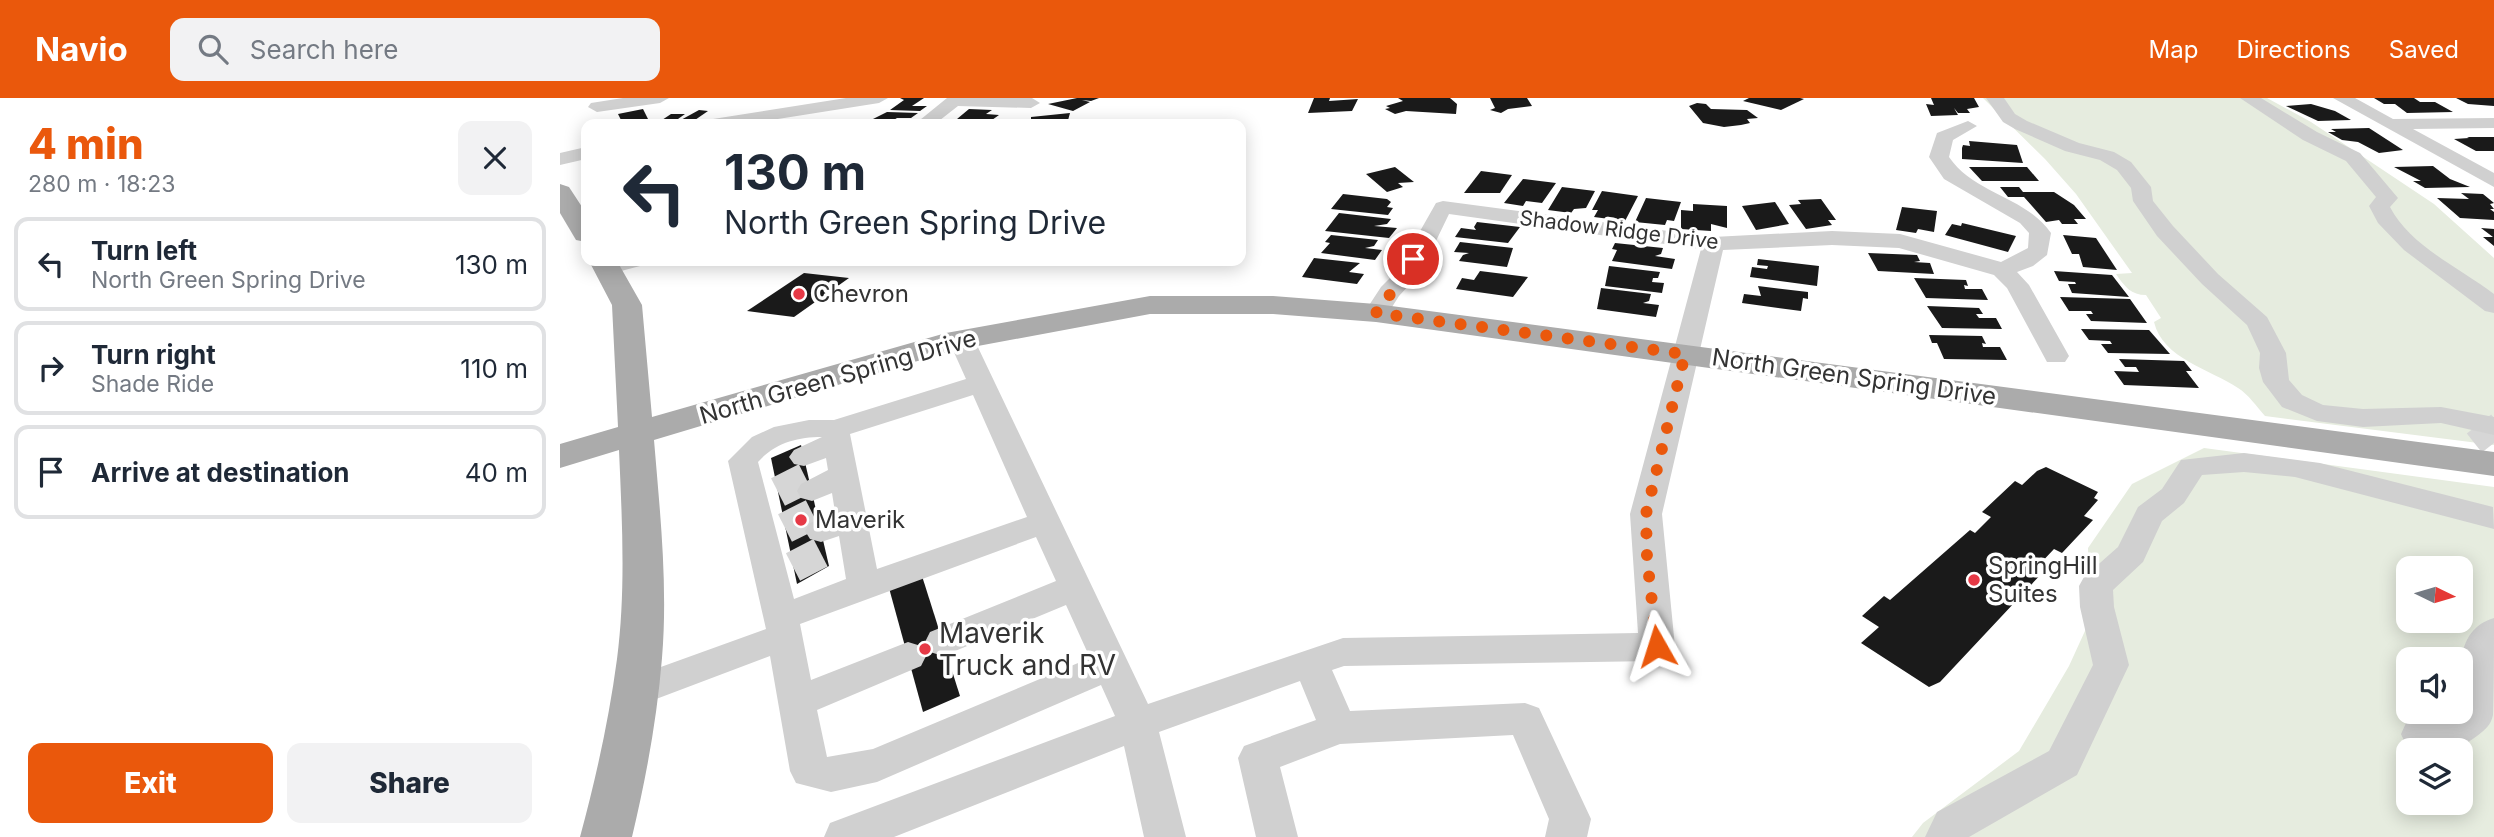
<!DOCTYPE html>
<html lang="en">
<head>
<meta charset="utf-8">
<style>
  body { margin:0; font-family:Inter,sans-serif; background:#f2f2f3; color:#1f2937; height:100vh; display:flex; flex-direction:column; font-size:26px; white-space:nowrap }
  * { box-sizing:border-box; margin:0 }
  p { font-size:23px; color:#747a83 }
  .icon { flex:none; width:38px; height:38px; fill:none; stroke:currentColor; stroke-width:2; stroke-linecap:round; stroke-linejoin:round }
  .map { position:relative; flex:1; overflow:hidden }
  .panel { display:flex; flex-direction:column; background:#fff; width:560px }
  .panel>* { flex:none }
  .guide { position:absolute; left:21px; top:21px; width:665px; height:147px; border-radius:14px; box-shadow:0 4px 18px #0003; background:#fff; color:#1f2937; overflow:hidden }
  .needle { width:46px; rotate:95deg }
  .buttons { position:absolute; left:1836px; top:458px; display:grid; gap:14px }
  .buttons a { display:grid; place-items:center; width:77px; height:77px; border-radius:14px; background:#fff; box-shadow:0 4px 18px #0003; font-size:35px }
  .pin { position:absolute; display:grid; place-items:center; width:60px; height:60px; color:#fff; margin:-30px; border:4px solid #fff; border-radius:50%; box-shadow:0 2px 7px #0007 }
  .me { position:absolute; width:77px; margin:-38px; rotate:354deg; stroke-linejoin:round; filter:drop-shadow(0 0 5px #0008) }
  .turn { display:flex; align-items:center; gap:24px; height:147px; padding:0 28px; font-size:32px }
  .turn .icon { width:91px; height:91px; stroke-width:2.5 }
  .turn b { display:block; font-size:49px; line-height:60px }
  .round { display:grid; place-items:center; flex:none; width:74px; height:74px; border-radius:14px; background:#f2f2f3 }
  .head { display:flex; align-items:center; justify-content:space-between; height:119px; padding:0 28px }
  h1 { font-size:42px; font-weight:800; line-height:52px; color:#ea580c }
  .button { display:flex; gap:14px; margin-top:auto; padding:14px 28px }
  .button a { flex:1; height:80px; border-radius:14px; background:#ea580c; color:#fff; font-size:28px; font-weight:800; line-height:80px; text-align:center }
  .button a+a { background:#f2f2f3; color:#1f2937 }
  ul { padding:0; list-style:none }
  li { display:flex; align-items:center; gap:21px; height:94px; margin:0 14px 10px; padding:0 14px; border:4px solid #e0e1e3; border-radius:14px }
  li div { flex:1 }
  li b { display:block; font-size:26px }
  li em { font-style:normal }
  header { display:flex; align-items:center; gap:42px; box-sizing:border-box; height:98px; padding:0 35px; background:#ea580c; color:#fff }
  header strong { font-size:33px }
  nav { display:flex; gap:38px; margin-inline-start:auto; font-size:24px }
  .search { width:490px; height:63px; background:#f2f2f3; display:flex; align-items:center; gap:18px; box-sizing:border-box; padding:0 24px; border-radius:14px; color:#747a83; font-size:26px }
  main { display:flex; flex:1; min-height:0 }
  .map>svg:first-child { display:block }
  .green { fill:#e6ecdf; fill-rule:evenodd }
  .building { fill:#1a1a1a }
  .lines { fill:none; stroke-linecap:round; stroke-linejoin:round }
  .minor-tunnel { stroke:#d6d6d6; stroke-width:31; stroke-dasharray:31 15; stroke-linecap:butt }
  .minor { fill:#d0d0d0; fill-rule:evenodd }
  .major { fill:#ababab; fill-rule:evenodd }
  .route { stroke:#ea580c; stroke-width:12; stroke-dasharray:0 21.6 }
  .poi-dot { fill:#e63946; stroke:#fff; stroke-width:2.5 }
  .labels { text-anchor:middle; stroke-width:7; stroke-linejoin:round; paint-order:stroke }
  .far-street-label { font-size:21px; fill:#333; stroke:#fff }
  .poi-label { font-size:24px; fill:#333; stroke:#fff; text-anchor:start }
  .street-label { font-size:24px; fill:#333; stroke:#fff }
  .near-poi-label { font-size:28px; fill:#333; stroke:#fff; text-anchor:start }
</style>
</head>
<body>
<header>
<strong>Navio</strong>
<div class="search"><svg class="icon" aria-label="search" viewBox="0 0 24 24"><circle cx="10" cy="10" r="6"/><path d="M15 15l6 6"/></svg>Search here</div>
<nav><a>Map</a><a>Directions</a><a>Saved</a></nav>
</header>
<main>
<section class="panel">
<div class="head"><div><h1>4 min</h1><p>280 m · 18:23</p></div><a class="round"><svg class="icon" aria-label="close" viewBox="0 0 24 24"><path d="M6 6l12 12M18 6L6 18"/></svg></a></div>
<ul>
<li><svg class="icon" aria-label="left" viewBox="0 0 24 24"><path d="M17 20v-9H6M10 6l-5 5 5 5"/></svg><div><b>Turn left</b><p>North Green Spring Drive</p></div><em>130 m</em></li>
<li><svg class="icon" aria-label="right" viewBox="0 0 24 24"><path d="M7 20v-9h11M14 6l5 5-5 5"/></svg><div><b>Turn right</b><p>Shade Ride</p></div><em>110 m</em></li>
<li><svg class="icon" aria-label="arrive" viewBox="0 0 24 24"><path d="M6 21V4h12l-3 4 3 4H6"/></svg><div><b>Arrive at destination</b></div><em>40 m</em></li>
</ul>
<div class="button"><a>Exit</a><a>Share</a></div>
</section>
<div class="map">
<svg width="1934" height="739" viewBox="0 0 1934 739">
  <rect width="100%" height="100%" fill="#fff"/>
  <g class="green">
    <path d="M 1423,0 L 1707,0 L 1751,24 L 1874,106 L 1934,160 L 1934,347 L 1705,318 C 1697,309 1688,296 1678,290 C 1650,271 1603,261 1594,224 L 1601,220 L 1586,197 C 1571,197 1565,189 1556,176 L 1572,175 L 1516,96 L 1485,61 Z"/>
    <path d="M 1644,350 L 1934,389 L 1934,739 L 1352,739 L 1363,725 L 1459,653 L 1509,568 L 1530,522 L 1528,450 L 1572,386 ZM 1848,471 L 1900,471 L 1900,523 L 1848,523 ZM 1848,562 L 1900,562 L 1900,614 L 1848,614 ZM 1848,653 L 1900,653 L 1900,705 L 1848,705 Z"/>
  </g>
  <g class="building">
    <polygon points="340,0 364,0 352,8 367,8 360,13 330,12 344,2"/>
    <polygon points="517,0 539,0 531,3 522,2 530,4 513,13 488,6"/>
    <polygon points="754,0 770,0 769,3 798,1 792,13 748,15"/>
    <polygon points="838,0 890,0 897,6 896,16 846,13 835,16 825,11 830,10 826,8 843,3"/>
    <polygon points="930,0 967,0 972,8 948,11 941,15 930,12 935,10"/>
    <polygon points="1189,0 1240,0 1244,1 1221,12 1183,3"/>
    <polygon points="1371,0 1414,0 1419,9 1407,11 1410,15 1398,15 1394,10 1398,17 1371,18 1366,6 1374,7"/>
    <polygon points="1814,0 1854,0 1860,4 1875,4 1893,14 1847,15 1835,6 1824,6"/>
    <polygon points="1896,0 1934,0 1934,8 1908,6"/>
    <polygon points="1137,5 1146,6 1151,11 1187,12 1198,20 1187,21 1190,25 1181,27 1164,29 1143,25 1129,8"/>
    <polygon points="1751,6 1775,13 1791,22 1758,23 1726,8"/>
    <polygon points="83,11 90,25 63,26 58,16"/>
    <polygon points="409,11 432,12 426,16 439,17 432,22 397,21"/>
    <polygon points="139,12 148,13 135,22 119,23"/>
    <polygon points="327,14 358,15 351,20 337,20 327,26 310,26 316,22 311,22"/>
    <polygon points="510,15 507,26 485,26 485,22 471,24 471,19"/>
    <polygon points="111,16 125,16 111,26 96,26"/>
    <polygon points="1809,30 1843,52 1819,55 1798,44 1782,42 1768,34 1776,34 1771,31"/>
    <polygon points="1907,39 1934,39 1934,53 1916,53 1894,41 1909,40"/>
    <polygon points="1409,43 1457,47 1463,65 1402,61 1402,50 1403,47 1410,48"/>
    <polygon points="1873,68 1890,81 1910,89 1865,90 1853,83 1861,83 1834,69"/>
    <polygon points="835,69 854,84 838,85 843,89 827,94 806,76"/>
    <polygon points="1409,69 1467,69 1479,83 1422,83"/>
    <polygon points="921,73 952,77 940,95 904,95"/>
    <polygon points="963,81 996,85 982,105 966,103 963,108 944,105"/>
    <polygon points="1002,89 1035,93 1026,110 1014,111 1011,115 988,112"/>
    <polygon points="1440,89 1459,89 1463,94 1494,94 1514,107 1526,121 1514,121 1518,126 1502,126 1499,122 1486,124 1464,99 1448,99"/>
    <polygon points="1042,93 1078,98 1065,123 1034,119 1038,112 1032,112"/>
    <polygon points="1901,95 1923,96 1934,105 1930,106 1934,111 1930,111 1934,114 1934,122 1900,120 1877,100 1909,101"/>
    <polygon points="783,96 827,101 831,104 827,109 833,110 828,117 771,111"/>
    <polygon points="1086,100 1121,104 1114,123 1107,122 1105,127 1075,124"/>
    <polygon points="1261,101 1276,122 1268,122 1272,127 1246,131 1229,107 1241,106 1238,102"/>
    <polygon points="1215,104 1229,126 1196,132 1182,108"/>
    <polygon points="1133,106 1167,108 1167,130 1151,126 1151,133 1121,131 1121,112 1133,113"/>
    <polygon points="1342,109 1377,113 1374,134 1358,131 1356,135 1336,132"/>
    <polygon points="779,115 831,121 827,126 814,128 837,130 829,140 765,133"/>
    <polygon points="917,124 960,129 948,145 895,139 901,130 916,132 914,129"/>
    <polygon points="1402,125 1456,138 1448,154 1385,137 1392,126 1401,128"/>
    <polygon points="1921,130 1934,131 1934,148 1923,139 1933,139"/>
    <polygon points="771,137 818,142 814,148 805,150 822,152 815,162 761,155 770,145 765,144"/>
    <polygon points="1503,137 1536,140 1557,172 1523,169 1519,156 1512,156"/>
    <polygon points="900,144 953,150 947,169 899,163 903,157 909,155 894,154"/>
    <polygon points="1055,145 1103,150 1101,156 1095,158 1115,161 1112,171 1052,163 1057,152 1052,151"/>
    <polygon points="1308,155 1357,157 1360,163 1354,164 1370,165 1374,176 1318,173"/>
    <polygon points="754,160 800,165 789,174 804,176 797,186 742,179"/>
    <polygon points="1198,161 1259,168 1257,188 1190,179 1192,169 1207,171 1208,168 1197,167"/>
    <polygon points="1049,168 1100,174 1098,180 1093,180 1092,184 1104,185 1102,195 1045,188"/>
    <polygon points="920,173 968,179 953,199 896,191 902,180 914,182"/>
    <polygon points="1494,173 1552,177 1569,199 1512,195 1508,186 1516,186 1515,184 1499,183"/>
    <polygon points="244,175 289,180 234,219 187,213"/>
    <polygon points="1354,180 1406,182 1408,188 1404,187 1405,191 1422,191 1428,202 1366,200"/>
    <polygon points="1198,188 1248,194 1248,201 1243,200 1241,213 1182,205 1184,196 1201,198"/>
    <polygon points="1041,190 1091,196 1089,203 1083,205 1099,207 1096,219 1037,211"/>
    <polygon points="1500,199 1570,201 1587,225 1531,223 1526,216 1533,216 1531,213 1509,213"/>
    <polygon points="1367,208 1419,210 1423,216 1416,216 1419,220 1436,220 1442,231 1382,230"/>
    <polygon points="1521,231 1589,232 1610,256 1548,255 1541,246 1552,246 1550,243 1529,242"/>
    <polygon points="1369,237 1422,238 1426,246 1422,245 1423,249 1440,249 1447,262 1384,261 1377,245 1372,245"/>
    <polygon points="1559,261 1624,263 1632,273 1626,273 1639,290 1564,287 1554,273 1579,274 1576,269 1565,269"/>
    <polygon points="241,347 269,468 237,486 211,360"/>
    <polygon points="1486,369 1538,394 1534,400 1538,402 1524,418 1533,422 1502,455 1494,451 1477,469 1484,473 1380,584 1369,589 1301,545 1319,529 1302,518 1324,498 1330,502 1410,432 1415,435 1431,419 1422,414 1455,383 1462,387 1477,373"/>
    <polygon points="362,478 400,598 363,614 329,490"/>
  </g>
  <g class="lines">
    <g class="minor-tunnel">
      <polyline points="1919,326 1934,345"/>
      <polyline points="218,394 248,379"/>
      <polyline points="225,430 257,414"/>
      <polyline points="233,469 266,452"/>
    </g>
    <g class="minor">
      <polygon points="63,0 109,0 100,5 37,14 28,9 31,5"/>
      <polygon points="286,0 328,0 319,5 186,26 144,26 153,21"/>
      <polygon points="387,0 472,0 480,5 471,10 398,8 375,26 355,26"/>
      <polygon points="1426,0 1444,0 1455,16 1467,23 1519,45 1554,54 1571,64 1591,89 1593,103 1613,128 1658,176 1707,219 1726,255 1729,282 1742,297 1763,307 1803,311 1881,309 1934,319 1934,337 1881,325 1803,329 1757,323 1722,309 1703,284 1699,270 1700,255 1687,227 1642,186 1597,138 1573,103 1571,90 1557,72 1540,62 1505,53 1455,31 1443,24"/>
      <path d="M 1680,0 L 1701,0 L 1757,34 L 1800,55 L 1838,100 L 1830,109 C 1850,148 1900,170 1934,196 L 1934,215 L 1925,213 L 1844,152 L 1818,125 L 1809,108 L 1816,99 L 1786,63 L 1743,42 Z"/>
      <polygon points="1773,0 1795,0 1833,21 1934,20 1934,30 1853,31 1934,75 1934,89"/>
      <path d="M 1408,23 L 1417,28 L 1393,42 L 1389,59 C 1414,96 1465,98 1491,135 L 1487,157 L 1473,168 L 1457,174 L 1469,187 L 1509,258 L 1505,264 L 1487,264 L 1447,190 L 1434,177 L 1339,150 L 1272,147 L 1163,152 L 1102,416 L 1115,549 L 1110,559 L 1097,563 L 784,568 L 772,572 L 790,613 L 965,605 L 979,610 L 1031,721 L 1027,739 L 985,739 L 989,721 L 953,637 L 780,646 L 720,669 L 738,739 L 696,739 L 678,660 L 684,648 L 756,622 L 740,583 L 599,634 L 626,739 L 584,739 L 564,648 L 334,739 L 264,739 L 270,725 L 555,618 L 541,587 L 317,684 L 271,694 L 236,685 L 230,673 L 210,558 L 75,609 L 62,605 L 56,594 L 62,583 L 206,531 L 168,363 L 192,339 L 214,329 L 249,322 L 274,322 L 406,281 L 388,241 L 392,236 L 410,236 L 414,241 L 588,606 L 783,540 L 1078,535 L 1070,416 L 1141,151 L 889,116 L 861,174 L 839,198 L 825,220 L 807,220 L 804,215 L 821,189 L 838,172 L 876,105 L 883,103 L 1153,139 L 1272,133 L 1340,136 L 1441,164 L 1468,150 L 1469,135 L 1460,125 L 1384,81 L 1369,59 L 1377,35 ZM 413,297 L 467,419 L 317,471 L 290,336 ZM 262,339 L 234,352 L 229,359 L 234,366 L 244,368 L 266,360 L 268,372 L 241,386 L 237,393 L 241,400 L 252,403 L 272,395 L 275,414 L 250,425 L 245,433 L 250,441 L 261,444 L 279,438 L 286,481 L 234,501 L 198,364 C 215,345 237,339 262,339 ZM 476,439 L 496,483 L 370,534 L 365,544 L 370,554 L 383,558 L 506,507 L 530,560 L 313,651 L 267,659 L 257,612 L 361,568 L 366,558 L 361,548 L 348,544 L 251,582 L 240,526 Z"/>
      <polygon points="26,49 26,61 0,67 0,55"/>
      <polygon points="47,163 83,163 80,168 46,177 38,175 35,170 38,165"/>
      <polygon points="1684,355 1760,365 1933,409 1934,431 1735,379 1684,374 1642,377 1624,405 1602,423 1583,464 1553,492 1554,509 1569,567 1517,677 1409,739 1365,739 1377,714 1489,653 1533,567 1520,509 1519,488 1524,479 1558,449 1578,409 1602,391 1621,362"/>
      <path d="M 1934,520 C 1934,550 1934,587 1933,617 C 1931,627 1925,632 1917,638 C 1895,655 1873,657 1846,647 L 1841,636 L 1846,625 L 1860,620 L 1882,621 L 1892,614 L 1900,614 C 1900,580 1893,532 1934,520 Z"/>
    </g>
    <g class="major">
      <polygon points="0,86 9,89 26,115 26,144 16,142 0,115"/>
      <path d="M 29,163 L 57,163 L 82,207 L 92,319 L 386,235 L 590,198 L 713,198 L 816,206 L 1934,354 L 1934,378 L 816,224 L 713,216 L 590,216 L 391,253 L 94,342 C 100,414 108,488 102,560 C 97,621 86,680 72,739 L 20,739 C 36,680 49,621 57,561 C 66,493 62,421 59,352 L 0,370 L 0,346 L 58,329 L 52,207 Z"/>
    </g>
  </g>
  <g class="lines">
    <path class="route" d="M 853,161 C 848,180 827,197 816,215 L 1125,256 L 1086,416 L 1087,460 L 1097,548"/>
  </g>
  <g class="poi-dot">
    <circle cx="239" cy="196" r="7"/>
    <circle cx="241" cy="422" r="7"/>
    <circle cx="1414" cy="482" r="7"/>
    <circle cx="365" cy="551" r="7"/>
  </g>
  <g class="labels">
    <g class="far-street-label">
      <text transform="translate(1059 132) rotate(7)" y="7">Shadow Ridge Drive</text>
    </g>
    <g class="poi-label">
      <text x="253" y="204">Chevron</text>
      <text x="255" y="430">Maverik</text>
      <text x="1428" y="476">SpringHill<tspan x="1428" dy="28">Suites</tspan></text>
    </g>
    <g class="street-label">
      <text transform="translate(278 279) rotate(-16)" y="8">North Green Spring Drive</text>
      <text transform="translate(1294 279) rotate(8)" y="8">North Green Spring Drive</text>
    </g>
    <g class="near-poi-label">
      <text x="379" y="545">Maverik<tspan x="379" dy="32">Truck and RV</tspan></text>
    </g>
  </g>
</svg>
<div class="buttons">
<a><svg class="needle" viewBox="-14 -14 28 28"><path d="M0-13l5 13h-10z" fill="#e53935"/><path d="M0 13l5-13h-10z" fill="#747a83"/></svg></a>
<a><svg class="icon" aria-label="sound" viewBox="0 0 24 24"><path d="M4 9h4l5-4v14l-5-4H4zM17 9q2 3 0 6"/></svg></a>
<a><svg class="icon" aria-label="layers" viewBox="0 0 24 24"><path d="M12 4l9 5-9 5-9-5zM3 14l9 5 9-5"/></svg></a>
</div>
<div class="pin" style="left:853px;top:161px;background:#d93025"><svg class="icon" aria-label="arrive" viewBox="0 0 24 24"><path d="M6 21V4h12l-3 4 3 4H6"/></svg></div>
<svg class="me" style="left:1097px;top:548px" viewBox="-20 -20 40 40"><path d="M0-17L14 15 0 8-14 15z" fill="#ea580c" stroke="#fff" stroke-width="4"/></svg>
<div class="guide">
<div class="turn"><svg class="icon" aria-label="left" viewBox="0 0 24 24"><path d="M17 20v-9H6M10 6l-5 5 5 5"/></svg><div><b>130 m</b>North Green Spring Drive</div></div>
</div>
</div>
</main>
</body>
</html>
